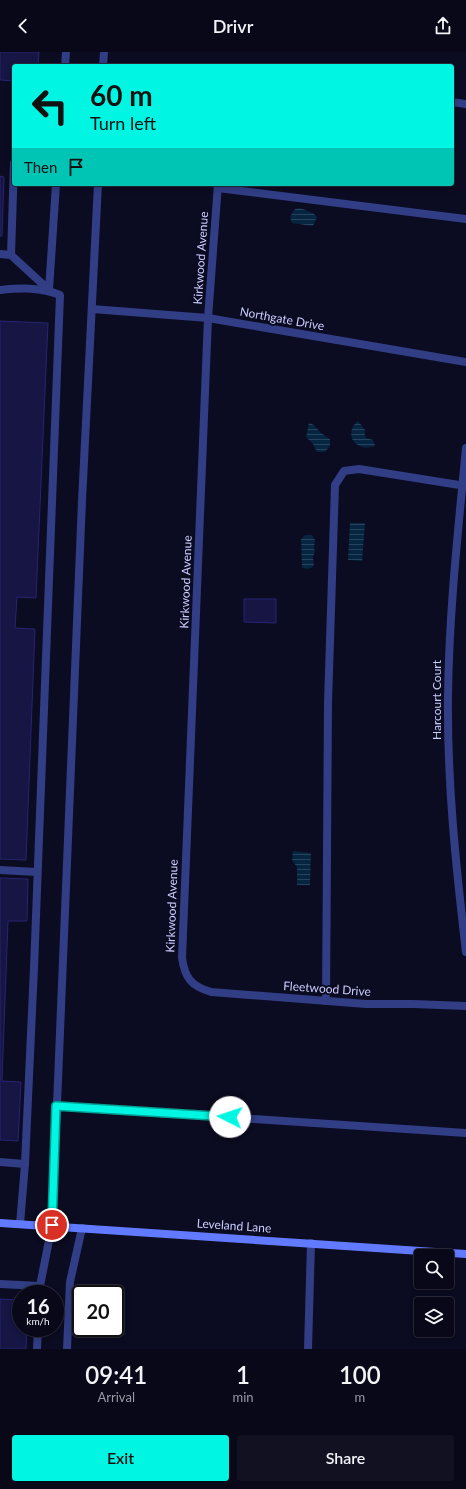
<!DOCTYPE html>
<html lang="en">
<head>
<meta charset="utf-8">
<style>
  body { margin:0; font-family:Lato,sans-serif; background:#112; color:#f1f3f6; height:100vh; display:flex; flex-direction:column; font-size:15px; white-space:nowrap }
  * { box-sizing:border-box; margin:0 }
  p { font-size:13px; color:#989aa2 }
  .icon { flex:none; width:22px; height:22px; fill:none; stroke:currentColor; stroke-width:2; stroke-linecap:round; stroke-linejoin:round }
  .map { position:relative; height:1297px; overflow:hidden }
  .details { display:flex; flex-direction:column; background:#080819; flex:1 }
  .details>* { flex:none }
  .hud { position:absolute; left:12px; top:12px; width:442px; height:122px; border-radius:4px; box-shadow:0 2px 6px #0003,0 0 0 1px #292938; background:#00f6e2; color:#111; overflow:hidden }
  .fabs { position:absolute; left:414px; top:1197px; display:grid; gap:8px }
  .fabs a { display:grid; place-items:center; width:40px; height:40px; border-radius:4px; background:#080819; box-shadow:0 2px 6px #0003,0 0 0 1px #292938; font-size:20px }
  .speed { position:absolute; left:12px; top:1233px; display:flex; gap:8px; font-size:20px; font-weight:700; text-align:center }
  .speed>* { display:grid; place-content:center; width:52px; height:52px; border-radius:50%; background:#080819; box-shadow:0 2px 6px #0003,0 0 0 1px #292938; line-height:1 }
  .speed small { font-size:10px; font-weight:400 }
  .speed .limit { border:2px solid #111; border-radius:6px; background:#fff; color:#111 }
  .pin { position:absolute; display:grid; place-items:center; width:34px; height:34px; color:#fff; margin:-17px; border:2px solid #fff; border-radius:50%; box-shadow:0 1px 4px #0007 }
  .me { position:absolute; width:44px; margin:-22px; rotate:274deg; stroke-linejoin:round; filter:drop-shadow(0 0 3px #0008) }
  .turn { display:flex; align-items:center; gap:14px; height:84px; padding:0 12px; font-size:18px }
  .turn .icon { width:52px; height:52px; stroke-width:2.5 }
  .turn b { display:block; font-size:28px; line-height:34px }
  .then { display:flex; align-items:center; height:38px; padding:0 12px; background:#0003; gap:8px; font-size:15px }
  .eta { display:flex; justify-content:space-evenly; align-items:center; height:68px; text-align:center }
  .eta b { font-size:24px; font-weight:600; line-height:28px }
  .primary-button { display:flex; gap:8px; margin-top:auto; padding:8px 12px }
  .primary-button a { flex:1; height:46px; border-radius:4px; background:#00f6e2; color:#111; font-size:16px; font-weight:600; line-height:46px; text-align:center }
  .primary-button a+a { background:#112; color:#f1f3f6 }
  header { display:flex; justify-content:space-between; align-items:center; height:52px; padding:0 12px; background:#080819; font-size:18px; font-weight:600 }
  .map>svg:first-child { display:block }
  .water { fill:url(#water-rules) }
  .building { fill:#161544; stroke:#272572 }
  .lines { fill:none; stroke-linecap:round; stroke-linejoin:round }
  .lane { stroke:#313d84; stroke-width:8 }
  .street { stroke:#313d84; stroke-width:8 }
  .secondary { stroke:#627aff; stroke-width:8 }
  .route-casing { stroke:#00a093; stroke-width:10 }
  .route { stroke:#00f6e2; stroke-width:7 }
  .labels { text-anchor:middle; stroke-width:4; stroke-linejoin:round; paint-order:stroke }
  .street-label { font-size:12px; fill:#cbceff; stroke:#0b0b21 }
</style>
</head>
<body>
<header><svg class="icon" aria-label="back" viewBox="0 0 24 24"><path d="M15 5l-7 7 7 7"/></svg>Drivr<svg class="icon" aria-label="share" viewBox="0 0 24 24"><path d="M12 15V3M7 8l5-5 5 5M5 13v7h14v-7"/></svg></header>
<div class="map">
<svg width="466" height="1297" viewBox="0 0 466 1297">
  <defs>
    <pattern id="water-rules" width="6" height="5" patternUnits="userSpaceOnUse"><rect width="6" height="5" fill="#052540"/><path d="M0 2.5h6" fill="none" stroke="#28435d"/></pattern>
  </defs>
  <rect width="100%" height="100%" fill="#0b0b21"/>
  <g class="water">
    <path d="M 300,156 L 313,161 L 317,165 L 313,174 L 292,171 C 289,165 291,162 295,157 Z"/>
    <path d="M 358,369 L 365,378 L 365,383 L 366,386 L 373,388 L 375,394 C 365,397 358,396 352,387 C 350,379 352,374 358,369 Z"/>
    <polygon points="309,371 314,373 321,381 330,387 330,394 325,400 317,400 313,392 306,385"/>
    <polygon points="350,471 365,471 362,509 348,508"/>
    <path d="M 305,483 L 312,483 L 315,488 L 314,496 L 315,499 L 313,505 L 314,514 C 310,517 306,518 302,515 L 301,487 Z"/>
    <polygon points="293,799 311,801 310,833 297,833 297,815 292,808"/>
  </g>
  <g class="building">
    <polygon points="0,0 39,0 38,14 14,14 14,29 0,28"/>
    <polygon points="0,124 4,125 2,184 0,184"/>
    <polygon points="0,269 48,271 36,546 17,545 15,576 35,577 26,808 0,807"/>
    <polygon points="244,547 276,547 276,571 244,570"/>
    <polygon points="0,826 28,827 27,869 8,869 2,1029 21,1030 18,1089 0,1088"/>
    <polygon points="0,1247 21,1248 21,1276 27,1276 26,1297 0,1297"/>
  </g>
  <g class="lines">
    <g class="lane">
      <polyline points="65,14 66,0"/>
      <polyline points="103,14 104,0"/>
      <polyline points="218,136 466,167"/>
      <polyline points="0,202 11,203 49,238"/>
      <polyline points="11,203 14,111"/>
      <path d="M 0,238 C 20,236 41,235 60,243 L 34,916 L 25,1112 L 20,1172"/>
      <polyline points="49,238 56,132"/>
      <polyline points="0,818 37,820"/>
      <polyline points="326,949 328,651 335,433 344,419 359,417 466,434"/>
      <polyline points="56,1054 466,1081"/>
      <polyline points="0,1110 25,1112"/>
      <polyline points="0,1232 40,1234"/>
      <polyline points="39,1242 40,1234 52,1173 82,449 98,132"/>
      <polyline points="37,1297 38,1276"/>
      <polyline points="67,1297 70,1230 82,1176"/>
      <polyline points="308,1297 311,1191"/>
    </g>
    <g class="street">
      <polyline points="452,50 466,52"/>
      <path d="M 218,132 L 208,266 L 182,906 C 185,926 191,934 211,940 L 366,952 L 413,952 L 466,954"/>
      <polyline points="92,257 208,266 466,310"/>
      <path d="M 466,396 C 458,479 449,561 448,644 C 447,730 456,815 466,900"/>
    </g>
    <polyline class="secondary" points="0,1171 466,1202"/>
  </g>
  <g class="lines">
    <g class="route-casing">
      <polyline id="route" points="52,1173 56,1054 230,1065"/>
    </g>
    <use href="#route" class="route"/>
  </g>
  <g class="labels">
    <g class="street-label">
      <text transform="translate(201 206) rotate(-86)" y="4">Kirkwood Avenue</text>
      <text transform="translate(282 267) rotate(10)" y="4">Northgate Drive</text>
      <text transform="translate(186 530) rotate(-88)" y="4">Kirkwood Avenue</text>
      <text transform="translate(437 648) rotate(-90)" y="4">Harcourt Court</text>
      <text transform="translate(172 854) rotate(-88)" y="4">Kirkwood Avenue</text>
      <text transform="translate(327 937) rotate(4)" y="4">Fleetwood Drive</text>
      <text transform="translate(234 1174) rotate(4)" y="4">Leveland Lane</text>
    </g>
  </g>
</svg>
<div class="fabs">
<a><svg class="icon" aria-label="search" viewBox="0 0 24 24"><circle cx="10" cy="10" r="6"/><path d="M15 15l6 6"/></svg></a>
<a><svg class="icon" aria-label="layers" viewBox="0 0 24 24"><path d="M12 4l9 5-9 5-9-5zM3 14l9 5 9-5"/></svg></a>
</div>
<div class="speed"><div>16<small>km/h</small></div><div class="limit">20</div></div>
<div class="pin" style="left:52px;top:1173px;background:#d93025"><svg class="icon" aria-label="arrive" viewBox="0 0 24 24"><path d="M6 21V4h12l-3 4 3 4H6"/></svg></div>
<svg class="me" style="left:230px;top:1065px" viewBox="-20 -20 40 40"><circle r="19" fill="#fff"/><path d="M0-13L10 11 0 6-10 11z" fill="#00f6e2"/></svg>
<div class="hud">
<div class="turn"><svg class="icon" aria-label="left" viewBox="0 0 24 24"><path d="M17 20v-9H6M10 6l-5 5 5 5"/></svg><div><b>60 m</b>Turn left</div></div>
<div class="then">Then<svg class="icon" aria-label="arrive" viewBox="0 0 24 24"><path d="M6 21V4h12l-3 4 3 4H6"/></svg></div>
</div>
</div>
<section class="details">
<div class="eta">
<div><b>09:41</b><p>Arrival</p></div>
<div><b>1</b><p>min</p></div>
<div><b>100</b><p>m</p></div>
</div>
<div class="primary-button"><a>Exit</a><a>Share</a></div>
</section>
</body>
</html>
